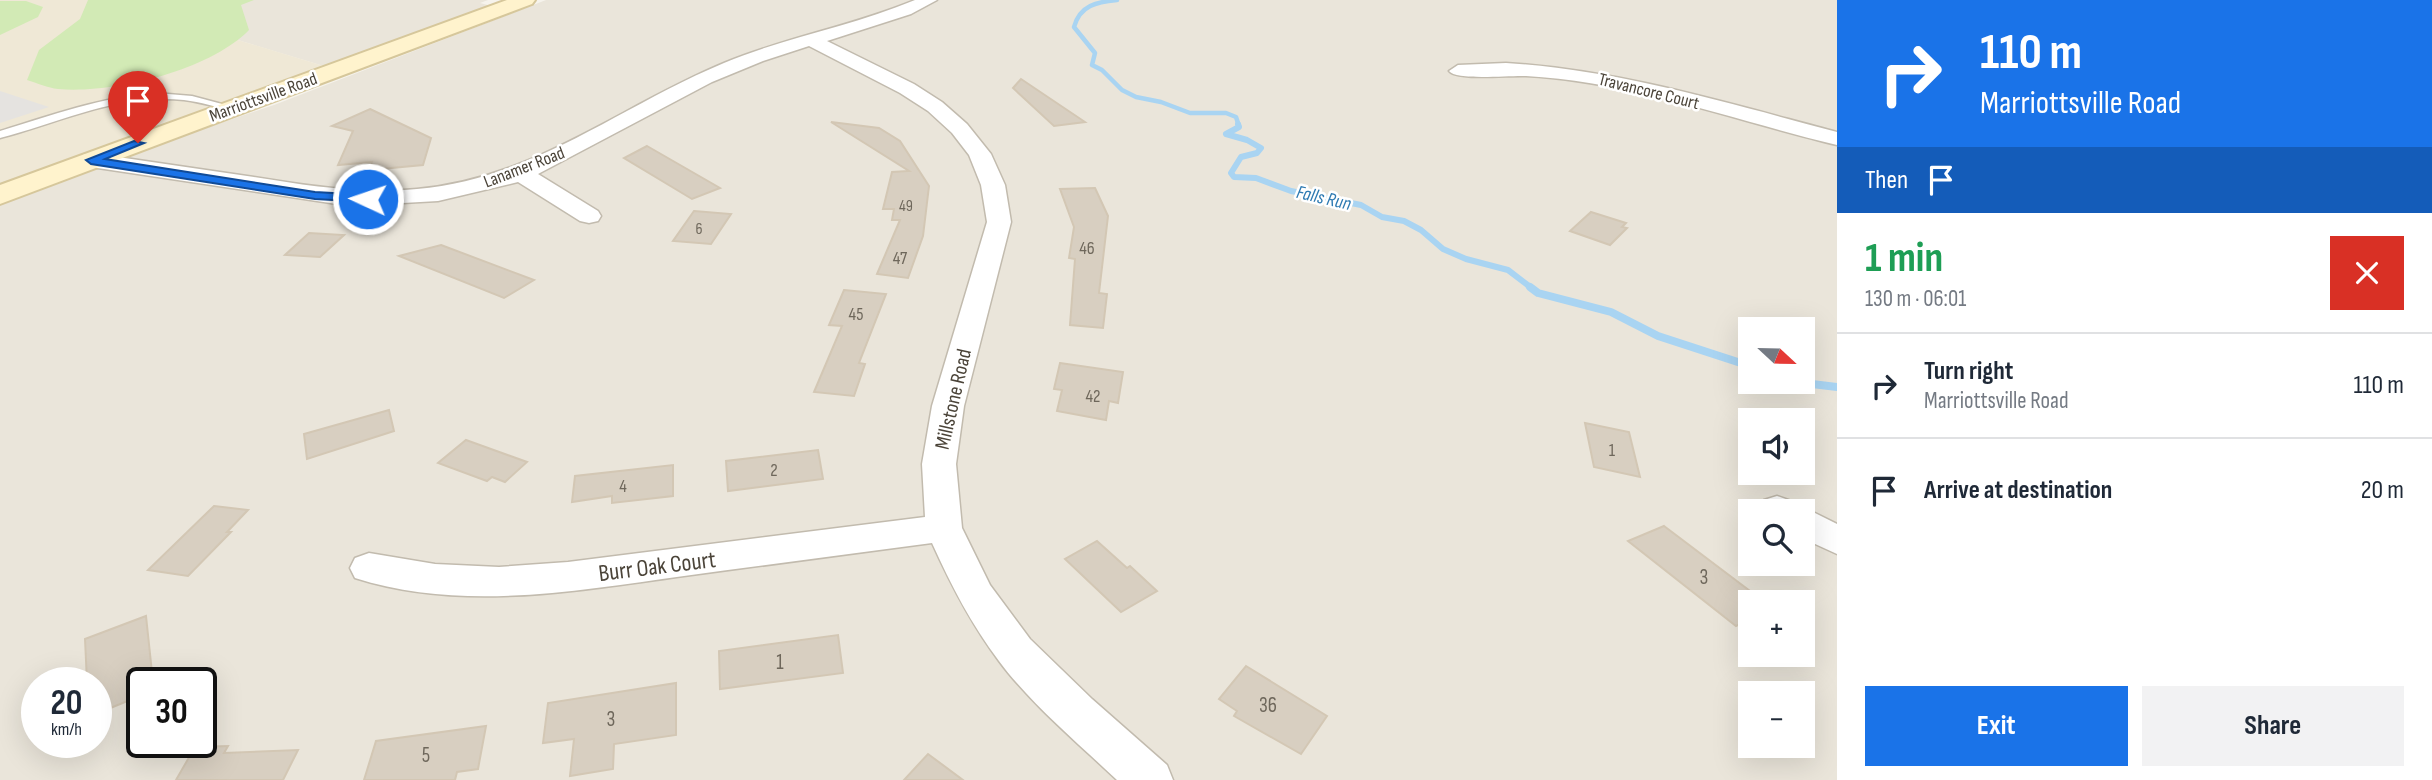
<!DOCTYPE html>
<html lang="en">
<head>
<meta charset="utf-8">
<style>
  body { margin:0; font-family:"Sofia Sans Condensed",sans-serif; background:#f2f2f3; color:#1f2937; height:100vh; display:flex; flex-direction:column; font-size:26px; white-space:nowrap }
  * { box-sizing:border-box; margin:0 }
  p { font-size:23px; color:#747a83 }
  .icon { flex:none; width:38px; height:38px; fill:none; stroke:currentColor; stroke-width:2; stroke-linecap:round; stroke-linejoin:round }
  .map { position:relative; flex:1; overflow:hidden }
  .details { display:flex; flex-direction:column; background:#fff; width:595px }
  .details>* { flex:none }
  .guide { background:#1a73e8; color:#fff; overflow:hidden }
  .needle { width:46px; rotate:112deg }
  .controls { position:absolute; left:1738px; top:317px; display:grid; gap:14px }
  .controls a { display:grid; place-items:center; width:77px; height:77px; border-radius:0px; background:#fff; box-shadow:0 7px 28px #0002; font-size:35px }
  .speed { position:absolute; left:21px; top:667px; display:flex; gap:14px; font-size:35px; font-weight:700; text-align:center }
  .speed>* { display:grid; place-content:center; width:91px; height:91px; border-radius:50%; background:#fff; box-shadow:0 7px 28px #0002; line-height:1 }
  .speed small { font-size:18px; font-weight:400 }
  .speed .limit { border:4px solid #111; border-radius:10px; background:#fff; color:#111 }
  .pin { position:absolute; display:grid; place-items:center; width:60px; height:60px; color:#fff; margin:-72px -30px; border-radius:50% 50% 50% 0; rotate:-45deg; box-shadow:0 0 7px #0007 }
  .pin .icon { rotate:45deg }
  .me { position:absolute; width:77px; margin:-38px; rotate:273deg; stroke-linejoin:round; filter:drop-shadow(0 0 5px #0008) }
  .turn { display:flex; align-items:center; gap:24px; height:147px; padding:0 28px; font-size:32px }
  .turn .icon { width:91px; height:91px; stroke-width:2.5 }
  .turn b { display:block; font-size:49px; line-height:60px }
  .then { display:flex; align-items:center; height:66px; padding:0 28px; background:#0003; gap:14px; font-size:26px }
  .round { display:grid; place-items:center; flex:none; width:74px; height:74px; border-radius:0px; background:#f2f2f3 }
  .overview { display:flex; align-items:center; justify-content:space-between; height:119px; padding:0 28px }
  h1 { font-size:42px; font-weight:700; line-height:52px; color:#1e9e55 }
  .action { display:flex; gap:14px; margin-top:auto; padding:14px 28px }
  .action a { flex:1; height:80px; border-radius:0px; background:#1a73e8; color:#fff; font-size:28px; font-weight:700; line-height:80px; text-align:center }
  .action a+a { background:#f2f2f3; color:#1f2937 }
  ul { padding:0; list-style:none }
  li { display:flex; align-items:center; gap:21px; height:105px; padding:0 28px; border-top:2px solid #e0e1e3 }
  li div { flex:1 }
  li b { display:block; font-size:26px }
  li em { font-style:normal }
  main { display:flex; flex:1; min-height:0 }
  .map>svg:first-child { display:block }
  .residential { fill:#eae5da; fill-rule:evenodd }
  .education { fill:#efe8d6 }
  .green { fill:#d2eab5 }
  .parking { fill:#e5e3e0 }
  .lines { fill:none; stroke-linecap:round; stroke-linejoin:round }
  .stream-far2 { stroke:#a9d4f2; stroke-width:4.5 }
  .stream-far1 { stroke:#a9d4f2; stroke-width:6 }
  .stream { stroke:#a9d4f2; stroke-width:8 }
  .building { fill:#d8cfc1; stroke:#d3c7b4; stroke-width:2 }
  .lane-casing { stroke:#c2bbae; stroke-width:3 }
  .street-casing { stroke:#c2bbae; stroke-width:3 }
  .secondary-casing { stroke:#d6c79b; stroke-width:4 }
  .lane { fill:#fff; fill-rule:evenodd }
  .street { fill:#fff; fill-rule:evenodd }
  .secondary { fill:#fff3cd; fill-rule:evenodd }
  .route { fill:#1a73e8; stroke:#114b97; stroke-width:2 }
  .labels { text-anchor:middle; stroke-width:5; stroke-linejoin:round; paint-order:stroke }
  .far-number-label { font-size:16px; fill:#6e675b }
  .far-street-label { font-size:18px; fill:#4b4439; stroke:#fff }
  .number-label { font-size:18px; fill:#6e675b }
  .far-water-label { font-size:19px; font-style:italic; fill:#2e7ab2; stroke:#fff }
  .street-label { font-size:21px; fill:#4b4439; stroke:#fff }
  .near-number-label { font-size:21px; fill:#6e675b }
  .near-street-label { font-size:24px; fill:#4b4439; stroke:#fff }
</style>
</head>
<body>
<main>
<div class="map">
<svg width="1837" height="780" viewBox="0 0 1837 780">
  <rect width="100%" height="100%" fill="#f6f3ec"/>
  <g class="residential">
    <polygon points="118,0 488,0 480,3 499,8 327,67 115,3"/>
    <path d="M 546,0 L 1837,0 L 1837,780 L 0,780 L 0,203 L 74,173 L 274,105 ZM 1750,329 L 1802,329 L 1802,382 L 1750,382 ZM 1750,420 L 1802,420 L 1802,472 L 1750,472 ZM 1750,511 L 1802,511 L 1802,564 L 1750,564 ZM 1750,602 L 1802,602 L 1802,654 L 1750,654 ZM 37,682 L 96,682 L 96,742 L 37,742 ZM 142,682 L 201,682 L 201,742 L 142,742 ZM 1750,693 L 1802,693 L 1802,746 L 1750,746 Z"/>
  </g>
  <polygon class="education" points="0,0 118,0 116,3 327,67 0,185"/>
  <g class="green">
    <path d="M 88,0 L 254,0 L 241,5 L 249,30 C 210,70 114,94 58,89 C 48,88 37,83 27,80 L 39,50 L 80,19 Z"/>
    <polygon points="0,1 26,1 43,7 38,17 0,35"/>
  </g>
  <polygon class="parking" points="0,91 49,107 0,123"/>
  <g class="lines">
    <path class="stream-far2" d="M 1117,0 C 1097,2 1080,5 1074,27 L 1095,53 L 1092,65 L 1102,70 L 1122,90 L 1136,97 L 1161,102 L 1190,113 L 1226,113 L 1236,117 L 1239,126"/>
    <polyline class="stream-far1" points="1238,124 1239,127 1226,134 1247,140 1261,148 1257,153 1241,157 1231,173 1234,177 1256,178 1291,191 1361,205 1382,217 1404,221 1421,230 1443,249 1466,259 1508,270 1533,289"/>
    <g class="stream">
      <polyline points="1530,287 1538,293 1611,312 1658,336 1750,366"/>
      <polyline points="1812,384 1837,387"/>
    </g>
  </g>
  <g class="building">
    <polygon points="1021,79 1085,122 1054,126 1013,88"/>
    <polygon points="370,109 431,138 423,165 369,170 372,162 338,165 353,131 332,126"/>
    <polygon points="831,122 879,128 900,141 929,186 923,236 908,278 877,274 900,220 892,220 894,209 883,209 892,172 909,171"/>
    <polygon points="647,146 720,188 692,199 624,158"/>
    <polygon points="1095,188 1108,216 1099,293 1107,294 1103,328 1070,325 1075,259 1069,258 1074,227 1060,189"/>
    <polygon points="694,211 731,214 711,244 673,241"/>
    <polygon points="1591,212 1626,223 1622,227 1627,228 1610,245 1570,231"/>
    <polygon points="309,233 344,235 320,257 285,255"/>
    <polygon points="441,245 534,280 504,298 399,256"/>
    <polygon points="844,290 886,294 859,363 865,364 854,396 814,392 842,326 829,325"/>
    <polygon points="1060,363 1123,372 1118,403 1109,401 1106,420 1057,411 1062,390 1054,389"/>
    <polygon points="389,410 394,431 307,459 304,434"/>
    <polygon points="1585,423 1629,432 1640,477 1594,467"/>
    <polygon points="466,440 527,462 505,482 492,477 487,481 438,463"/>
    <polygon points="818,450 823,479 728,491 726,461"/>
    <polygon points="673,465 673,496 612,503 612,496 572,502 575,476"/>
    <polygon points="214,506 248,510 227,532 231,532 188,576 148,570"/>
    <polygon points="1664,526 1750,591 1750,619 1736,626 1628,541"/>
    <polygon points="1097,541 1127,568 1130,566 1157,591 1121,612 1065,559"/>
    <polygon points="146,616 153,682 142,682 142,695 96,714 96,682 87,682 85,639"/>
    <polygon points="838,635 843,673 720,689 719,651"/>
    <polygon points="1246,666 1327,716 1301,754 1234,716 1237,711 1219,699"/>
    <polygon points="676,683 676,735 614,744 613,769 570,776 574,739 543,743 548,703"/>
    <polygon points="486,726 478,769 457,772 455,780 364,780 376,741"/>
    <polygon points="228,746 224,753 298,750 283,780 176,780 195,747"/>
    <polygon points="928,754 963,780 904,780"/>
  </g>
  <g class="lines">
    <g class="lane-casing">
      <path id="lane" d="M 156,93 L 192,96 L 237,108 L 232,111 C 216,107 201,102 184,100 C 119,93 61,122 0,138 L 0,131 C 52,115 102,97 156,93 Z"/>
    </g>
    <g class="street-casing">
      <g id="street">
        <path d="M 915,0 L 937,0 L 911,14 L 827,41 L 914,84 L 942,102 L 967,124 L 991,154 L 1005,185 L 1011,222 L 964,406 L 956,464 L 962,528 L 990,585 L 1030,639 L 1092,699 L 1167,765 L 1173,780 L 1117,780 C 1080,745 1029,702 999,661 C 971,624 951,585 932,543 C 849,554 766,565 684,576 C 575,591 462,612 355,578 L 350,568 L 355,558 L 369,553 L 435,564 L 499,567 L 568,562 L 925,517 L 922,464 L 932,406 L 987,222 L 981,185 L 969,155 L 952,133 L 928,111 L 900,93 L 809,46 L 763,61 L 712,82 L 538,174 L 598,211 L 601,216 L 598,221 L 589,223 L 580,221 L 518,182 L 438,201 L 350,206 L 91,167 L 83,165 L 80,160 L 83,155 L 91,153 C 145,161 199,169 254,177 C 310,186 360,194 417,189 C 536,178 618,107 724,63 C 786,37 853,26 915,0 Z"/>
        <path d="M 1506,63 C 1620,70 1727,103 1837,132 L 1837,145 C 1733,120 1633,82 1526,76 C 1511,75 1456,81 1449,71 L 1458,65 Z"/>
        <polygon points="1777,496 1794,502 1798,510 1815,513 1837,524 1837,554 1802,538 1802,511 1760,511 1764,500"/>
      </g>
    </g>
    <g class="secondary-casing">
      <polygon id="secondary" points="507,0 535,0 532,4 0,204 0,185"/>
    </g>
    <use href="#lane" class="lane"/>
    <use href="#street" class="street"/>
    <use href="#secondary" class="secondary"/>
  </g>
  <polygon class="route" points="134,141 144,143 105,159 315,192 368,195 374,199 368,202 315,199 91,164 86,160"/>
  <g class="labels">
    <g class="far-number-label">
      <text x="906" y="211">49</text>
      <text x="699" y="234">6</text>
    </g>
    <g class="far-street-label">
      <text transform="translate(1649 91) rotate(14)" y="6">Travancore Court</text>
      <text transform="translate(263 97) rotate(-20)" y="6">Marriottsville Road</text>
      <text transform="translate(524 167) rotate(-21)" y="6">Lanamer Road</text>
    </g>
    <g class="number-label">
      <text x="1087" y="254">46</text>
      <text x="900" y="264">47</text>
      <text x="856" y="320">45</text>
      <text x="1093" y="402">42</text>
      <text x="1612" y="456">1</text>
      <text x="774" y="476">2</text>
      <text x="623" y="492">4</text>
    </g>
    <g class="far-water-label">
      <text transform="translate(1324 197) rotate(13)" y="7">Falls Run</text>
    </g>
    <g class="street-label">
      <text transform="translate(953 399) rotate(-77)" y="7">Millstone Road</text>
    </g>
    <g class="near-number-label">
      <text x="1704" y="584">3</text>
      <text x="780" y="669">1</text>
      <text x="1268" y="712">36</text>
      <text x="611" y="726">3</text>
      <text x="426" y="762">5</text>
    </g>
    <g class="near-street-label">
      <text transform="translate(657 566) rotate(-7)" y="8">Burr Oak Court</text>
    </g>
  </g>
</svg>
<div class="controls">
<a><svg class="needle" viewBox="-14 -14 28 28"><path d="M0-13l5 13h-10z" fill="#e53935"/><path d="M0 13l5-13h-10z" fill="#747a83"/></svg></a>
<a><svg class="icon" aria-label="sound" viewBox="0 0 24 24"><path d="M4 9h4l5-4v14l-5-4H4zM17 9q2 3 0 6"/></svg></a>
<a><svg class="icon" aria-label="search" viewBox="0 0 24 24"><circle cx="10" cy="10" r="6"/><path d="M15 15l6 6"/></svg></a>
<a>+</a>
<a>−</a>
</div>
<div class="speed"><div>20<small>km/h</small></div><div class="limit">30</div></div>
<div class="pin" style="left:138px;top:143px;background:#d93025"><svg class="icon" aria-label="arrive" viewBox="0 0 24 24"><path d="M6 21V4h12l-3 4 3 4H6"/></svg></div>
<svg class="me" style="left:368px;top:199px" viewBox="-20 -20 40 40"><circle r="17" fill="#1a73e8" stroke="#fff" stroke-width="3"/><path d="M0-11L8 9 0 5-8 9z" fill="#fff"/></svg>
</div>
<section class="details">
<div class="guide">
<div class="turn"><svg class="icon" aria-label="right" viewBox="0 0 24 24"><path d="M7 20v-9h11M14 6l5 5-5 5"/></svg><div><b>110 m</b>Marriottsville Road</div></div>
<div class="then">Then<svg class="icon" aria-label="arrive" viewBox="0 0 24 24"><path d="M6 21V4h12l-3 4 3 4H6"/></svg></div>
</div>
<div class="overview"><div><h1>1 min</h1><p>130 m · 06:01</p></div><a class="round" style="background:#d93025;color:#fff"><svg class="icon" aria-label="close" viewBox="0 0 24 24"><path d="M6 6l12 12M18 6L6 18"/></svg></a></div>
<ul>
<li><svg class="icon" aria-label="right" viewBox="0 0 24 24"><path d="M7 20v-9h11M14 6l5 5-5 5"/></svg><div><b>Turn right</b><p>Marriottsville Road</p></div><em>110 m</em></li>
<li><svg class="icon" aria-label="arrive" viewBox="0 0 24 24"><path d="M6 21V4h12l-3 4 3 4H6"/></svg><div><b>Arrive at destination</b></div><em>20 m</em></li>
</ul>
<div class="action"><a>Exit</a><a>Share</a></div>
</section>
</main>
</body>
</html>
